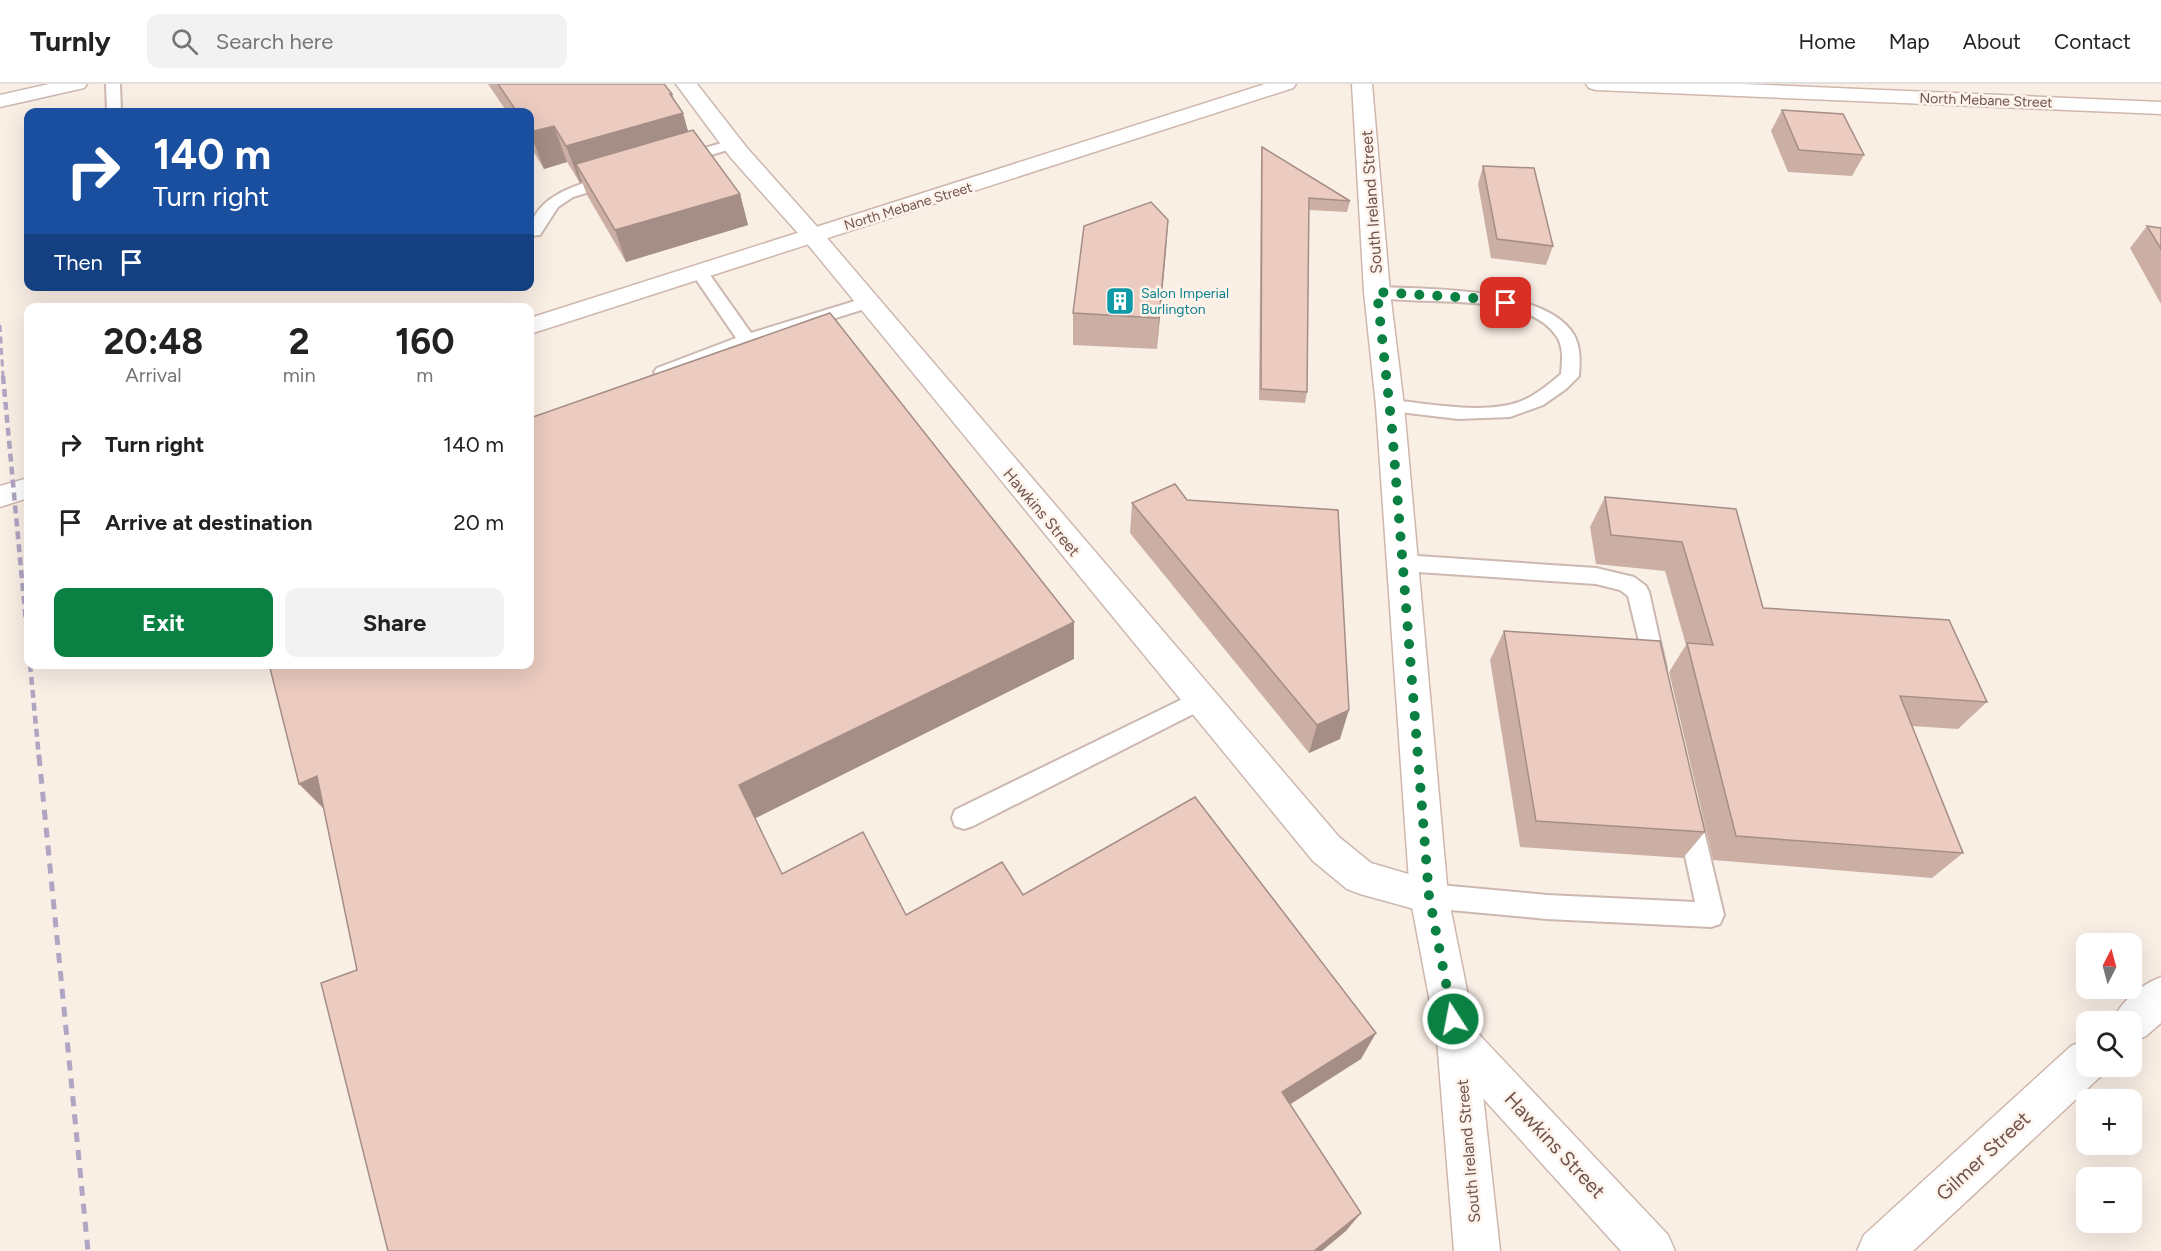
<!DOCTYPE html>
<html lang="en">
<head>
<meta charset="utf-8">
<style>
  body { margin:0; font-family:Figtree,sans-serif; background:#f2f2f2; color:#222; height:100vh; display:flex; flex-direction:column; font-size:22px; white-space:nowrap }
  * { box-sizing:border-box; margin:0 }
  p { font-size:20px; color:#767676 }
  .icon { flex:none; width:33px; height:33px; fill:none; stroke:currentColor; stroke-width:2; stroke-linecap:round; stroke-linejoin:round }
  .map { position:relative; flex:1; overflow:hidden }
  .drawer { position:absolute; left:24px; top:219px; width:510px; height:366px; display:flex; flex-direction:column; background:#fff; border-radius:12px; box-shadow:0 6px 24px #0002 }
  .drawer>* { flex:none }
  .top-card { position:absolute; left:24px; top:24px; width:510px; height:183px; border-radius:12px; box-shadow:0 6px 24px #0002; background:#1a4fa0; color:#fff; overflow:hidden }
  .needle { width:39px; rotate:6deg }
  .controls { position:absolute; left:2076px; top:849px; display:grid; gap:12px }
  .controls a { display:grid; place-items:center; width:66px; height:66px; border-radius:12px; background:#fff; box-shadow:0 6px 24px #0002; font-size:30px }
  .pin { position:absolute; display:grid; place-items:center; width:51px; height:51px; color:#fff; margin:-26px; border-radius:12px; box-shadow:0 3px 9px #0006 }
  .me { position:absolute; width:66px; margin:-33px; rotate:349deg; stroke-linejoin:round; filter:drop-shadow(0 0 4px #0008) }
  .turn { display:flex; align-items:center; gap:21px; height:126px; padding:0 30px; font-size:27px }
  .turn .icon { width:78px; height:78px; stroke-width:2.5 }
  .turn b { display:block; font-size:42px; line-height:51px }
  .then { display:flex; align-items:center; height:57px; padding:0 30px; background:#0003; gap:12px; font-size:22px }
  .eta { display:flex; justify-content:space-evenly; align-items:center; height:102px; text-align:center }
  .eta b { font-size:36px; font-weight:700; line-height:42px }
  .button { display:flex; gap:12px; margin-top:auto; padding:12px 30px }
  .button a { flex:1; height:69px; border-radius:12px; background:#0b8043; color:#fff; font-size:24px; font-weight:700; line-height:69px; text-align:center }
  .button a+a { background:#f2f2f2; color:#222 }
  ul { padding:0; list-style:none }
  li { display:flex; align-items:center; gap:18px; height:78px; padding:0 30px }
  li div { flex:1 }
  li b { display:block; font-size:22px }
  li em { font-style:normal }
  header { display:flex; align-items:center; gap:36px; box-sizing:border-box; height:84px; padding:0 30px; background:#fff; border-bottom:2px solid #e0e0e0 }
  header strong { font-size:28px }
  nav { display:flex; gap:33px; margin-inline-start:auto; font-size:21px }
  .search { width:420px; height:54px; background:#f2f2f2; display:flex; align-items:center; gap:15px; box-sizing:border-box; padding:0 21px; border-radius:12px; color:#767676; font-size:22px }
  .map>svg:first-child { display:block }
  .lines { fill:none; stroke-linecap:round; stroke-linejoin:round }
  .lane-casing { stroke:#ccb8b0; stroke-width:4 }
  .street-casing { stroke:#ccb8b0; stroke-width:3 }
  .secondary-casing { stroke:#cfb7ad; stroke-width:3 }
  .lane { fill:#fff; fill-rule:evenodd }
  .street { fill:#fff; fill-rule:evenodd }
  .secondary { fill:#fff; fill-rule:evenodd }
  .rail-far2 { stroke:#b0a5c2; stroke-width:3; stroke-dasharray:7 4.5; stroke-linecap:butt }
  .rail-far1 { stroke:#b0a5c2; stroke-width:4.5; stroke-dasharray:8 5; stroke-linecap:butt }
  .rail { stroke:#b0a5c2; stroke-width:5; stroke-dasharray:10 8; stroke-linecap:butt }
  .wall { fill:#cbafa5 }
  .shaded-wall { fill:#a58e86 }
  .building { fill:#eccbc0; stroke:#a58e86; stroke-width:1.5 }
  .route { stroke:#0b8043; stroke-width:10; stroke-dasharray:0 18 }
  .labels { text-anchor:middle; stroke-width:5; stroke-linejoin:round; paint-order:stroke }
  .far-street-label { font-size:14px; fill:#70544d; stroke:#fdf3eb }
  .far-culture-label { font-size:14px; fill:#0d838f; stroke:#fdf3eb; text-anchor:start }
  .street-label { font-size:16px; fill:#70544d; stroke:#fdf3eb }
  .near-street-label { font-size:20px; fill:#70544d; stroke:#fdf3eb }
</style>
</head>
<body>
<header>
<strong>Turnly</strong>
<div class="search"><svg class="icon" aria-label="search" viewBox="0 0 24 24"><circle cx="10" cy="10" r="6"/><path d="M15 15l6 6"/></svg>Search here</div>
<nav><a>Home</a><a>Map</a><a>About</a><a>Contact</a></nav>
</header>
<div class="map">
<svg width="2161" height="1167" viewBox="0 0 2161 1167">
  <rect width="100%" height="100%" fill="#faefe5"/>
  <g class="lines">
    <g class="lane-casing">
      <g id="lane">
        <polygon points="106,0 120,0 121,28 107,28"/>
        <polygon points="732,56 739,60 737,63 679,81 671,76 674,73"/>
        <path d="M 613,91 L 618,93 L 621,96 L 618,99 L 573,113 L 558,123 L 540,151 L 530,152 C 530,111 582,99 613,91 Z"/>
        <polygon points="699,183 705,184 751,249 868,213 874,214 877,218 874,222 753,260 669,292 657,292 654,288 657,284 736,254 691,188"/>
        <path d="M 1377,203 C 1427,205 1546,203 1574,251 C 1581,264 1580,278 1579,292 L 1566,305 L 1543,321 L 1510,333 L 1458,335 L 1383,326 L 1381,322 L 1383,318 L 1390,316 C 1428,319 1483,331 1519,318 C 1535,312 1548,301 1561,290 C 1562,278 1564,264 1557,253 C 1525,204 1420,224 1371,212 L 1368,208 L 1371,204 Z"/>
        <polygon points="1403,471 1596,484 1634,493 1646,502 1649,508 1666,584 1663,590 1655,593 1647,590 1628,512 1620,506 1596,500 1403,487 1396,485 1393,479 1396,473"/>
        <polygon points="1199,607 1207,609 1210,616 1207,623 973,742 964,745 955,742 952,734 955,726"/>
        <polygon points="1688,719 1697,722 1700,730 1724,831 1720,840 1711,843 1547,835 1429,824 1420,820 1416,812 1420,804 1429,800 1547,811 1695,818 1676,730 1679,722"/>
      </g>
    </g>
    <g class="street-casing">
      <g id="street">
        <polygon points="49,0 87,0 84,4 0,23 0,11"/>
        <polygon points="676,0 697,0 747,64 821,147 1339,753 1371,779 1442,800 1448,812 1442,824 1429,829 1360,810 1347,805 1313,777 805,157 731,74"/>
        <polygon points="1457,936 1471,942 1668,1151 1675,1167 1621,1167 1443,970 1437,956 1443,942"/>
      </g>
    </g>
    <g class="secondary-casing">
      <g id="secondary">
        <polygon points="1265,0 1296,0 1293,4 530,250 530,234"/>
        <polygon points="1352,0 1372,0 1390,208 1404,322 1448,812 1477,956 1500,1167 1454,1167 1437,956 1410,812 1376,322 1364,208"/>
        <polygon points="1586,0 1743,0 2161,18 2161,30 1596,6 1589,4"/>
        <polygon points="28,394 28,414 0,423 0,402"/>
        <path d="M 2161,893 L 2161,939 L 2146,952 L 2132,958 L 2132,938 L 2112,938 C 2121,917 2140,901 2161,893 Z"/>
        <polygon points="2086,956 2086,982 2104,982 2101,992 1913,1167 1857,1167 1864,1151 2071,962"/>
      </g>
    </g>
    <use href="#lane" class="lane"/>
    <use href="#street" class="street"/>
    <use href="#secondary" class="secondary"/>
    <polyline class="rail-far2" points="0,241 3,293"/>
    <g class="rail-far1">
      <polyline points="3,292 28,560"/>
      <polyline points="30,580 39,674"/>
    </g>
    <polyline class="rail" points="39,672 88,1167"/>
  </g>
  <g class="wall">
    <polygon points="488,0 664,0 673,15 688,47 740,110 748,141 626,178 587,111 582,98 580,99 567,78 544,85 530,62 530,28 507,28"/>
    <polygon points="1782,26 1864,71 1852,92 1788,88 1771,47"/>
    <polygon points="1262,63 1350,117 1347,128 1309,126 1307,308 1305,319 1259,316 1261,74"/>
    <polygon points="1483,82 1553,162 1546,181 1491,174 1478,100"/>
    <polygon points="1168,136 1157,265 1073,261 1073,229"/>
    <polygon points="2147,142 2161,144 2161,220 2130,164"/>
    <polygon points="1605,413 1736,425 1763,524 1987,618 1958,645 1912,642 1963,769 1932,794 1713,776 1669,588 1686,561 1665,487 1596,480 1590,443"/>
    <polygon points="1132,419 1340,655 1309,669 1130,449"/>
    <polygon points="1504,547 1705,748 1683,774 1520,763 1490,576"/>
  </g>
  <g class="shaded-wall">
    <polygon points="670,10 672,10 678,30 683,29 693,65 576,80 582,98 580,99 566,62"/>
    <polygon points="554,42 567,78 544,85 530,48"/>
    <polygon points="740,110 748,141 626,178 615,146"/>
    <polygon points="1168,136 1166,167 1157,265 1159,234"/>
    <polygon points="1074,538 1074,575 754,735 739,701"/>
    <polygon points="1349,626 1340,655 1309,669 1317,641"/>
    <polygon points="317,692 333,734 299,700"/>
    <polygon points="1376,949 1361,975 1272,1032 1282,1008"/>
    <polygon points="1361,1129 1346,1147 1322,1167 1314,1167"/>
  </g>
  <g class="building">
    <polygon points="498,0 664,0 672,10 670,10 683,29 566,62 554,42 530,48 530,28 517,28"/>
    <polygon points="1782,26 1843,30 1864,71 1799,66"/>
    <polygon points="693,46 740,110 615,146 576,80"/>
    <polygon points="1262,63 1350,117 1309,114 1307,308 1261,305"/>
    <polygon points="1483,82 1534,84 1553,162 1497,155"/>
    <polygon points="1151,118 1168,136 1159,234 1073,229 1084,142"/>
    <polygon points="2147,142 2161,144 2161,165"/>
    <polygon points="830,229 1074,538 739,701 782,790 863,748 906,831 1002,778 1023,811 1195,713 1376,949 1282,1008 1361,1129 1314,1167 388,1167 321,899 357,886 317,692 299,700 269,580 530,580 530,334"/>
    <polygon points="1175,400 1187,416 1338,426 1349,626 1317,641 1132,419"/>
    <polygon points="1605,413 1736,425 1763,524 1949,536 1987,618 1900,612 1963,769 1736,752 1687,559 1713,561 1682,458 1611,451"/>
    <polygon points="1504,547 1660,557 1705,748 1536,737"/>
  </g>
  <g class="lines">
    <polyline class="route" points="1453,935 1429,812 1392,345 1377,208 1487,215 1506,219"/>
  </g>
  <defs>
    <g id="building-square" transform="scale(1.5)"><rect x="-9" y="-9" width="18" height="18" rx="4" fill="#0f9aa8" stroke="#fdf3eb"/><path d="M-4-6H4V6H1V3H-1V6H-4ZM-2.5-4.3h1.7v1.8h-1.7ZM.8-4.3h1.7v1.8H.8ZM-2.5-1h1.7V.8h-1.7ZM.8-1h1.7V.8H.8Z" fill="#fff"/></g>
  </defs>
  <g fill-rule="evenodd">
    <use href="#building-square" x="1120" y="217"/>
  </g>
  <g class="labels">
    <g class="far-street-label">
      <text transform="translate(1986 16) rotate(2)" y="5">North Mebane Street</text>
      <text transform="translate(908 122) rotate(-17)" y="5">North Mebane Street</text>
    </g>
    <g class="far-culture-label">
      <text x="1141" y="214">Salon Imperial<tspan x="1141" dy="16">Burlington</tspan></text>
    </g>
    <g class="street-label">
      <text transform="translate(1371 118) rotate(-94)" y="6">South Ireland Street</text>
      <text transform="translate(1042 428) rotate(50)" y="6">Hawkins Street</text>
      <text transform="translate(1468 1067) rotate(-95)" y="6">South Ireland Street</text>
    </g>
    <g class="near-street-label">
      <text transform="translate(1555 1061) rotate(47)" y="7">Hawkins Street</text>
      <text transform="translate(1983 1072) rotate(-43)" y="7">Gilmer Street</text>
    </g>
  </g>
</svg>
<div class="controls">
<a><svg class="needle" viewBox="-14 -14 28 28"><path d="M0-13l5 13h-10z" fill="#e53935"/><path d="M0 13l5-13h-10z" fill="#767676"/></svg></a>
<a><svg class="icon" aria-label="search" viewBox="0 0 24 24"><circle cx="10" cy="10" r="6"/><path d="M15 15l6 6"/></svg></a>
<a>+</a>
<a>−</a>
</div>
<div class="pin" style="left:1506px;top:219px;background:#d93025"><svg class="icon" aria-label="arrive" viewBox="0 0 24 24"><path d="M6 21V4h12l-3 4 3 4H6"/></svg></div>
<svg class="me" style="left:1453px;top:935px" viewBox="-20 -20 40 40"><circle r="17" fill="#0b8043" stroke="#fff" stroke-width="3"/><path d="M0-11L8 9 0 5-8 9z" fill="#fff"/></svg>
<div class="top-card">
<div class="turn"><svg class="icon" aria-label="right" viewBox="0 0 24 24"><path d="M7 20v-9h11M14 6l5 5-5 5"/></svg><div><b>140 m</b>Turn right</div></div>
<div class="then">Then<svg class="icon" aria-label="arrive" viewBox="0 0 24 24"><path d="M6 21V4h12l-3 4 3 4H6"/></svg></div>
</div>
<section class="drawer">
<div class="eta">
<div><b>20:48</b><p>Arrival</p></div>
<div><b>2</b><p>min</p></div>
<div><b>160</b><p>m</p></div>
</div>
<ul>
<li><svg class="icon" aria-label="right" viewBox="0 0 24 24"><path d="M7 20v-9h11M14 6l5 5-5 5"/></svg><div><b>Turn right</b></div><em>140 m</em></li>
<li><svg class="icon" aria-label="arrive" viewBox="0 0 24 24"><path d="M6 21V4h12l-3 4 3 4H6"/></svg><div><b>Arrive at destination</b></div><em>20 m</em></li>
</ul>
<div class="button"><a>Exit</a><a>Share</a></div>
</section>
</div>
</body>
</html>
